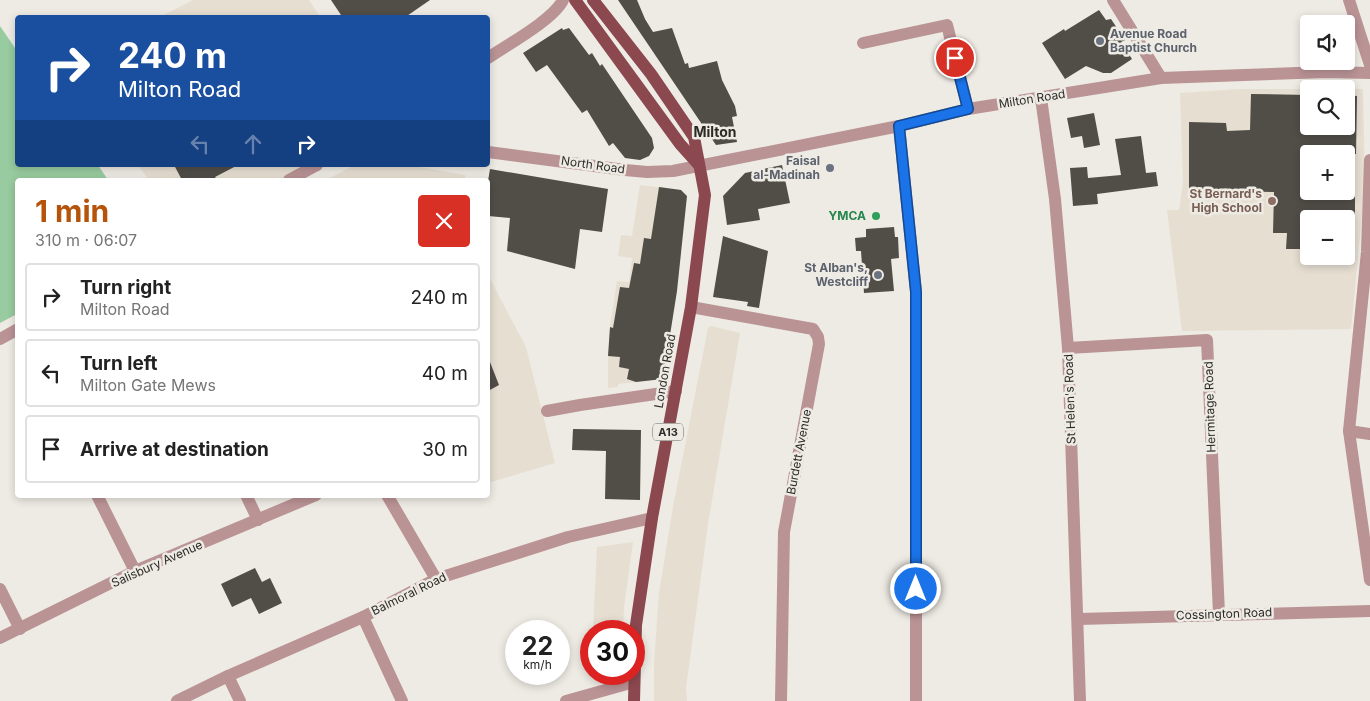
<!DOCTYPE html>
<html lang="en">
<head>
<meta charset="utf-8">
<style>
  body { margin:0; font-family:Inter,sans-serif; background:#f6f6f6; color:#222; height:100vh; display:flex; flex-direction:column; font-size:19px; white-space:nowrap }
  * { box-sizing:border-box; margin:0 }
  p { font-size:16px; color:#767676 }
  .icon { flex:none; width:28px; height:28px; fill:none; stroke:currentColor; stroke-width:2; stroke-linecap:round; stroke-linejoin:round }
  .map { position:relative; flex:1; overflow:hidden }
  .panel { position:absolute; left:15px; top:178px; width:475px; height:320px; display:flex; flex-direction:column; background:#fff; border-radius:5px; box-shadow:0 2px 8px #0003 }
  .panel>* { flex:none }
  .hud { position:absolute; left:15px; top:15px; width:475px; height:152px; border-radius:5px; box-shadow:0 2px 8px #0003; background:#1a4fa0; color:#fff; overflow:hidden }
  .controls { position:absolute; left:1300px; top:15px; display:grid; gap:10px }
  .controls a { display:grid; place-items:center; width:55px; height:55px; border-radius:5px; background:#fff; box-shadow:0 2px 8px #0003; font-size:25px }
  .speed { position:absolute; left:505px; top:620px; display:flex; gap:10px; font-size:25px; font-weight:700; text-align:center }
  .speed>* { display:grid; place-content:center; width:65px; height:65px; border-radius:50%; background:#fff; box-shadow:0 2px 8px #0003; line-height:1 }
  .speed small { font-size:12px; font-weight:400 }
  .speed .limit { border:8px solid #d22; background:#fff; color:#111 }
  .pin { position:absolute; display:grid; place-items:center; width:42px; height:42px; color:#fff; margin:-21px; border:2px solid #fff; border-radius:50%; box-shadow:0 1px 5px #0007 }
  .me { position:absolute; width:55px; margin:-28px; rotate:0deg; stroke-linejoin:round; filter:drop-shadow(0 0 4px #0008) }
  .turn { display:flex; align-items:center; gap:18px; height:105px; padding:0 20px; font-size:22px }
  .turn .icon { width:65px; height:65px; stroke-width:2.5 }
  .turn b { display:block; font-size:35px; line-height:42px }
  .lanes { display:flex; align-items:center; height:48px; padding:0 20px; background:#0003; justify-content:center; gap:25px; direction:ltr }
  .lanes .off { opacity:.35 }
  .round { display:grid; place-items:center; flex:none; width:52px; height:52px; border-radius:5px; background:#f6f6f6 }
  .head { display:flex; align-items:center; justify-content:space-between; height:85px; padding:0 20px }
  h1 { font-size:30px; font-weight:700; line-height:38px; color:#b45309 }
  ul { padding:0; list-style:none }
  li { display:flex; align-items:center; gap:15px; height:68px; margin:0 10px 8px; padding:0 10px; border:2px solid #e0e0e0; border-radius:5px }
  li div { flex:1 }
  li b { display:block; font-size:19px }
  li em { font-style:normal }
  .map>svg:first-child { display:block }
  .built { fill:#e6ded1; fill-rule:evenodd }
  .green { fill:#98cb9f }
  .building { fill:#514e48 }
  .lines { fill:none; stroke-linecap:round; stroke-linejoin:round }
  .street { stroke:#ba9395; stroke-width:12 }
  .primary { stroke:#8b484f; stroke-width:12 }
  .route-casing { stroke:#114b97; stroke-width:12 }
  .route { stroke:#1a73e8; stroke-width:9 }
  .worship-dot { fill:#6b7280; stroke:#eeebe4; stroke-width:2 }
  .education-dot { fill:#8d6e63; stroke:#eeebe4; stroke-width:2 }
  .leisure-dot { fill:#2e9e5b; stroke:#eeebe4; stroke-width:2 }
  .labels { text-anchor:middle; stroke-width:5; stroke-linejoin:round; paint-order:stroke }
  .shield { fill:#eeebe4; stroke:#676561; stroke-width:1 }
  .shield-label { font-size:11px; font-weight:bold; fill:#2d2b29 }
  .worship-label { font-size:12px; font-weight:bold; fill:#5b616d; stroke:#eeebe4; text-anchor:end }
  .street-label { font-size:12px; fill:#2d2b29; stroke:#eeebe4 }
  .education-label { font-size:12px; font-weight:bold; fill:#785e54; stroke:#eeebe4; text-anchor:end }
  .leisure-label { font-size:12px; font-weight:bold; fill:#27864d; stroke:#eeebe4; text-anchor:end }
  .neighbourhood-label { font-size:14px; font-weight:bold; fill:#2c2a25; stroke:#eeebe4 }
</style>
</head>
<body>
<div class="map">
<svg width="1370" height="701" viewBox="0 0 1370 701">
  <rect width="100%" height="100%" fill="#eeebe4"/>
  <g class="built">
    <polygon points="193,0 309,0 320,17 160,17"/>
    <path d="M 1239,89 L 1309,89 L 1309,126 L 1346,126 L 1346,89 L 1342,89 L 1363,89 L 1365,186 L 1351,329 L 1182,331 L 1167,210 L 1179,210 L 1183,183 L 1180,93 ZM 1309,154 L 1346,154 L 1346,191 L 1309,191 ZM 1309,219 L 1346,219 L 1346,256 L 1309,256 Z"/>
    <polygon points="138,165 308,165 280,180 149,180"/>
    <polygon points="355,165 408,165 465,175 465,180 326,180"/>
    <polygon points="640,185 681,190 677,290 663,377 661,379 618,384 618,387 608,388 608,365 610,327 617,281 629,282 632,258 618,256 621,235 632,236"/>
    <polygon points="488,275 526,347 555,463 488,483"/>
    <polygon points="711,326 740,333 708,524 686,688 687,701 654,701 654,663 659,593 673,507 708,328"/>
    <polygon points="633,542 624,607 623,631 593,631 597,547"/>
  </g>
  <polygon class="green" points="0,26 17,51 18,165 98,165 108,180 18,180 17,314 0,323"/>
  <g class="building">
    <polygon points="331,0 430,0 404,18 343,18"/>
    <polygon points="618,0 637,0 645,19 653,32 672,28 685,64 688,63 689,68 717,61 722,80 735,106 737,116 732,117 737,142 716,145"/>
    <polygon points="1099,10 1106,20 1111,19 1125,40 1121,42 1132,59 1111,73 1103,73 1086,66 1065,79 1042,43 1064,29 1065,31"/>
    <polygon points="562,28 563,30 569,28 589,55 592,53 600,66 602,64 652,138 654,148 649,156 640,160 625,158 613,143 609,146 587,110 582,113 547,65 536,72 523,53"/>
    <polygon points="1251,94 1309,95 1309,126 1346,126 1346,95 1357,96 1356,154 1309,154 1309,191 1355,191 1355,219 1309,219 1309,249 1286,249 1287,233 1273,233 1274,192 1189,190 1189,122 1226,123 1227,131 1250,130"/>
    <polygon points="1094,113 1100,145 1084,148 1082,136 1071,138 1067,118"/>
    <polygon points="1141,136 1146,173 1156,172 1158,186 1097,194 1098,204 1073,206 1070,168 1087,167 1088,178 1121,175 1115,139"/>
    <polygon points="174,165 238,165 215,177 217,180 182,180"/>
    <polygon points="782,165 790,203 758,209 760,220 727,225 723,196 745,173"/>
    <polygon points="490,169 608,189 602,232 580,229 575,269 507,251 510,218 488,216 488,181"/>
    <polygon points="659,187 681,190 687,196 677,291 663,379 636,382 627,379 629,369 619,367 620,357 608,356 610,327 613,328 620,287 629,288 634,263 640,264 644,238 651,239"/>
    <polygon points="894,227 895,237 898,237 899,258 891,259 894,291 864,293 861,251 856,251 855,238 866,237 866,229"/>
    <polygon points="723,236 768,251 759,308 747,306 748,302 713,297"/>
    <polygon points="488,357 499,385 488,391"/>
    <polygon points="573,429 641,430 640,500 605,499 606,451 572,450"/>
    <polygon points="255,568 262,582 270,578 282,603 259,614 251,598 232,607 221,584"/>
  </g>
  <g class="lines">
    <g class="street">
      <polyline points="1113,0 1161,78"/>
      <polyline points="1349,0 1370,65"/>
      <polyline points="863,43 947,25 968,109"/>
      <path d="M 488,58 C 507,45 553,20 563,0"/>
      <polyline points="1041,98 1055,199 1068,348 1080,701"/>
      <polyline points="899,126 916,292 916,701"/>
      <polyline points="488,152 625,170 647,172 673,171 899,126 968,109 1161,78 1326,72 1370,73"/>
      <polyline points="1370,160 1367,252 1349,431 1370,580"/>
      <polyline points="289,180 317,165"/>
      <polyline points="691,307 813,329 818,337 819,344 784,532 781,701"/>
      <polyline points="0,339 18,329"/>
      <polyline points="1068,348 1207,340 1219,614"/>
      <polyline points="547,411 580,405 676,391"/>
      <polyline points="1349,431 1370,434"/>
      <polyline points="97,495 135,571"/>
      <polyline points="246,495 258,520"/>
      <polyline points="387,495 436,579"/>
      <polyline points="0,589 20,629"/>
      <polyline points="363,617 402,701"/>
      <polyline points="1079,619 1370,611"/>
      <polyline points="0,638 135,571 316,495"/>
      <polyline points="228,676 240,701"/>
      <polyline points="177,701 228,676 363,617 436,579 568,537 652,518"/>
      <polyline points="566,701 634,682"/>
    </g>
    <g class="primary">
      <polyline points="575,0 680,144 698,164"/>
      <polyline points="593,0 651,74 694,137 705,195 691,307 652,518 636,625 634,701"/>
    </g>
  </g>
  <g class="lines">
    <g class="route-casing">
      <polyline id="route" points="916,589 916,292 899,126 968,109 955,58"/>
    </g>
    <use href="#route" class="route"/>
  </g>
  <g class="worship-dot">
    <circle cx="1100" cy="41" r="5"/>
    <circle cx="830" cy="168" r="5"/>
    <circle cx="878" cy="275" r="5"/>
  </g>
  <circle class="education-dot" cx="1272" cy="201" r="5"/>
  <circle class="leisure-dot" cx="876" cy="216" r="5"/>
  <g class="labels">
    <rect class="shield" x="653" y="423.5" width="30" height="17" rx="4"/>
    <g class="shield-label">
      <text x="668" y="436">A13</text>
    </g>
    <g class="worship-label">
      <text x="1110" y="38" text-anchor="start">Avenue Road<tspan x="1110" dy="14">Baptist Church</tspan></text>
      <text x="820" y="165">Faisal<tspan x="820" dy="14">al-Madinah</tspan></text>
      <text x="868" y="272">St Alban's,<tspan x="868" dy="14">Westcliff</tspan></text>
    </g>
    <g class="street-label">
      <text transform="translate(1032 99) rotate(-9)" y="4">Milton Road</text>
      <text transform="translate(593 165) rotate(8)" y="4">North Road</text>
      <text transform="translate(665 371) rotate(-80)" y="4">London Road</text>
      <text transform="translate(1070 399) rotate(-92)" y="4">St Helen's Road</text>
      <text transform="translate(1210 407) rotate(-92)" y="4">Hermitage Road</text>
      <text transform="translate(799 452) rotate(-79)" y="4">Burdett Avenue</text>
      <text transform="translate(157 564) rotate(-24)" y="4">Salisbury Avenue</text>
      <text transform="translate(409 594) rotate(-26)" y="4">Balmoral Road</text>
      <text transform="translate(1224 614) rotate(-2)" y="4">Cossington Road</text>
    </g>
    <g class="education-label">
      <text x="1262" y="198">St Bernard's<tspan x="1262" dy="14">High School</tspan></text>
    </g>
    <g class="leisure-label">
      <text x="866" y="220">YMCA</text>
    </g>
    <g class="neighbourhood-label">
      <text x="715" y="137">Milton</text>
    </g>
  </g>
</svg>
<div class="controls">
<a><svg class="icon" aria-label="sound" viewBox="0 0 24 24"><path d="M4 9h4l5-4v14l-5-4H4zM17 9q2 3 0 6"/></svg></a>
<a><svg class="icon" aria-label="search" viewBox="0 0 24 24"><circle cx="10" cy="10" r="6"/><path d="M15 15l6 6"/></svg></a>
<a>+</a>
<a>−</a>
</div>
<div class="speed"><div>22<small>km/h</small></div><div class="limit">30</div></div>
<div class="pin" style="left:955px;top:58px;background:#d93025"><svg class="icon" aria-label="arrive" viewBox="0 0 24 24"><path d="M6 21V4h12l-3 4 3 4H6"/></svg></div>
<svg class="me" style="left:916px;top:589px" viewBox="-20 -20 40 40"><circle r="17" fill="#1a73e8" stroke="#fff" stroke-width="3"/><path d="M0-11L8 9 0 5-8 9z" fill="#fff"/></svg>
<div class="hud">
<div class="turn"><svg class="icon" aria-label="right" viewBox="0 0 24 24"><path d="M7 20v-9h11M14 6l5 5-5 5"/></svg><div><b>240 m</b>Milton Road</div></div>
<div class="lanes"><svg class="icon off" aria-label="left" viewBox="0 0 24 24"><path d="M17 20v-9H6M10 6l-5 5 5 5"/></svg><svg class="icon off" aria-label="ahead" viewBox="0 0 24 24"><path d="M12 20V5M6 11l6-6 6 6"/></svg><svg class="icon" aria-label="right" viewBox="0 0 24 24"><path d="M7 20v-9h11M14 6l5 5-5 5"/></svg></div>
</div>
<section class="panel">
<div class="head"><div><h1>1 min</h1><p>310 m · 06:07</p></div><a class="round" style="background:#d93025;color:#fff"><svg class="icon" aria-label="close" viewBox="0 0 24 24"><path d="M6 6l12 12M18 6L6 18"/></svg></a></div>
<ul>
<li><svg class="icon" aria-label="right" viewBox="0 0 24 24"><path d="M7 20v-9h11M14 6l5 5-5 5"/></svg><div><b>Turn right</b><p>Milton Road</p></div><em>240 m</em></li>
<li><svg class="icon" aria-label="left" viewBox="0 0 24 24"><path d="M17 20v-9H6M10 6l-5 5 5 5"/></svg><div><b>Turn left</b><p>Milton Gate Mews</p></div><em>40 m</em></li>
<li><svg class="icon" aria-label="arrive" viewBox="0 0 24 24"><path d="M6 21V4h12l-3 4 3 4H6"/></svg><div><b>Arrive at destination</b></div><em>30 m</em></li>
</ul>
</section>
</div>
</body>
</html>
